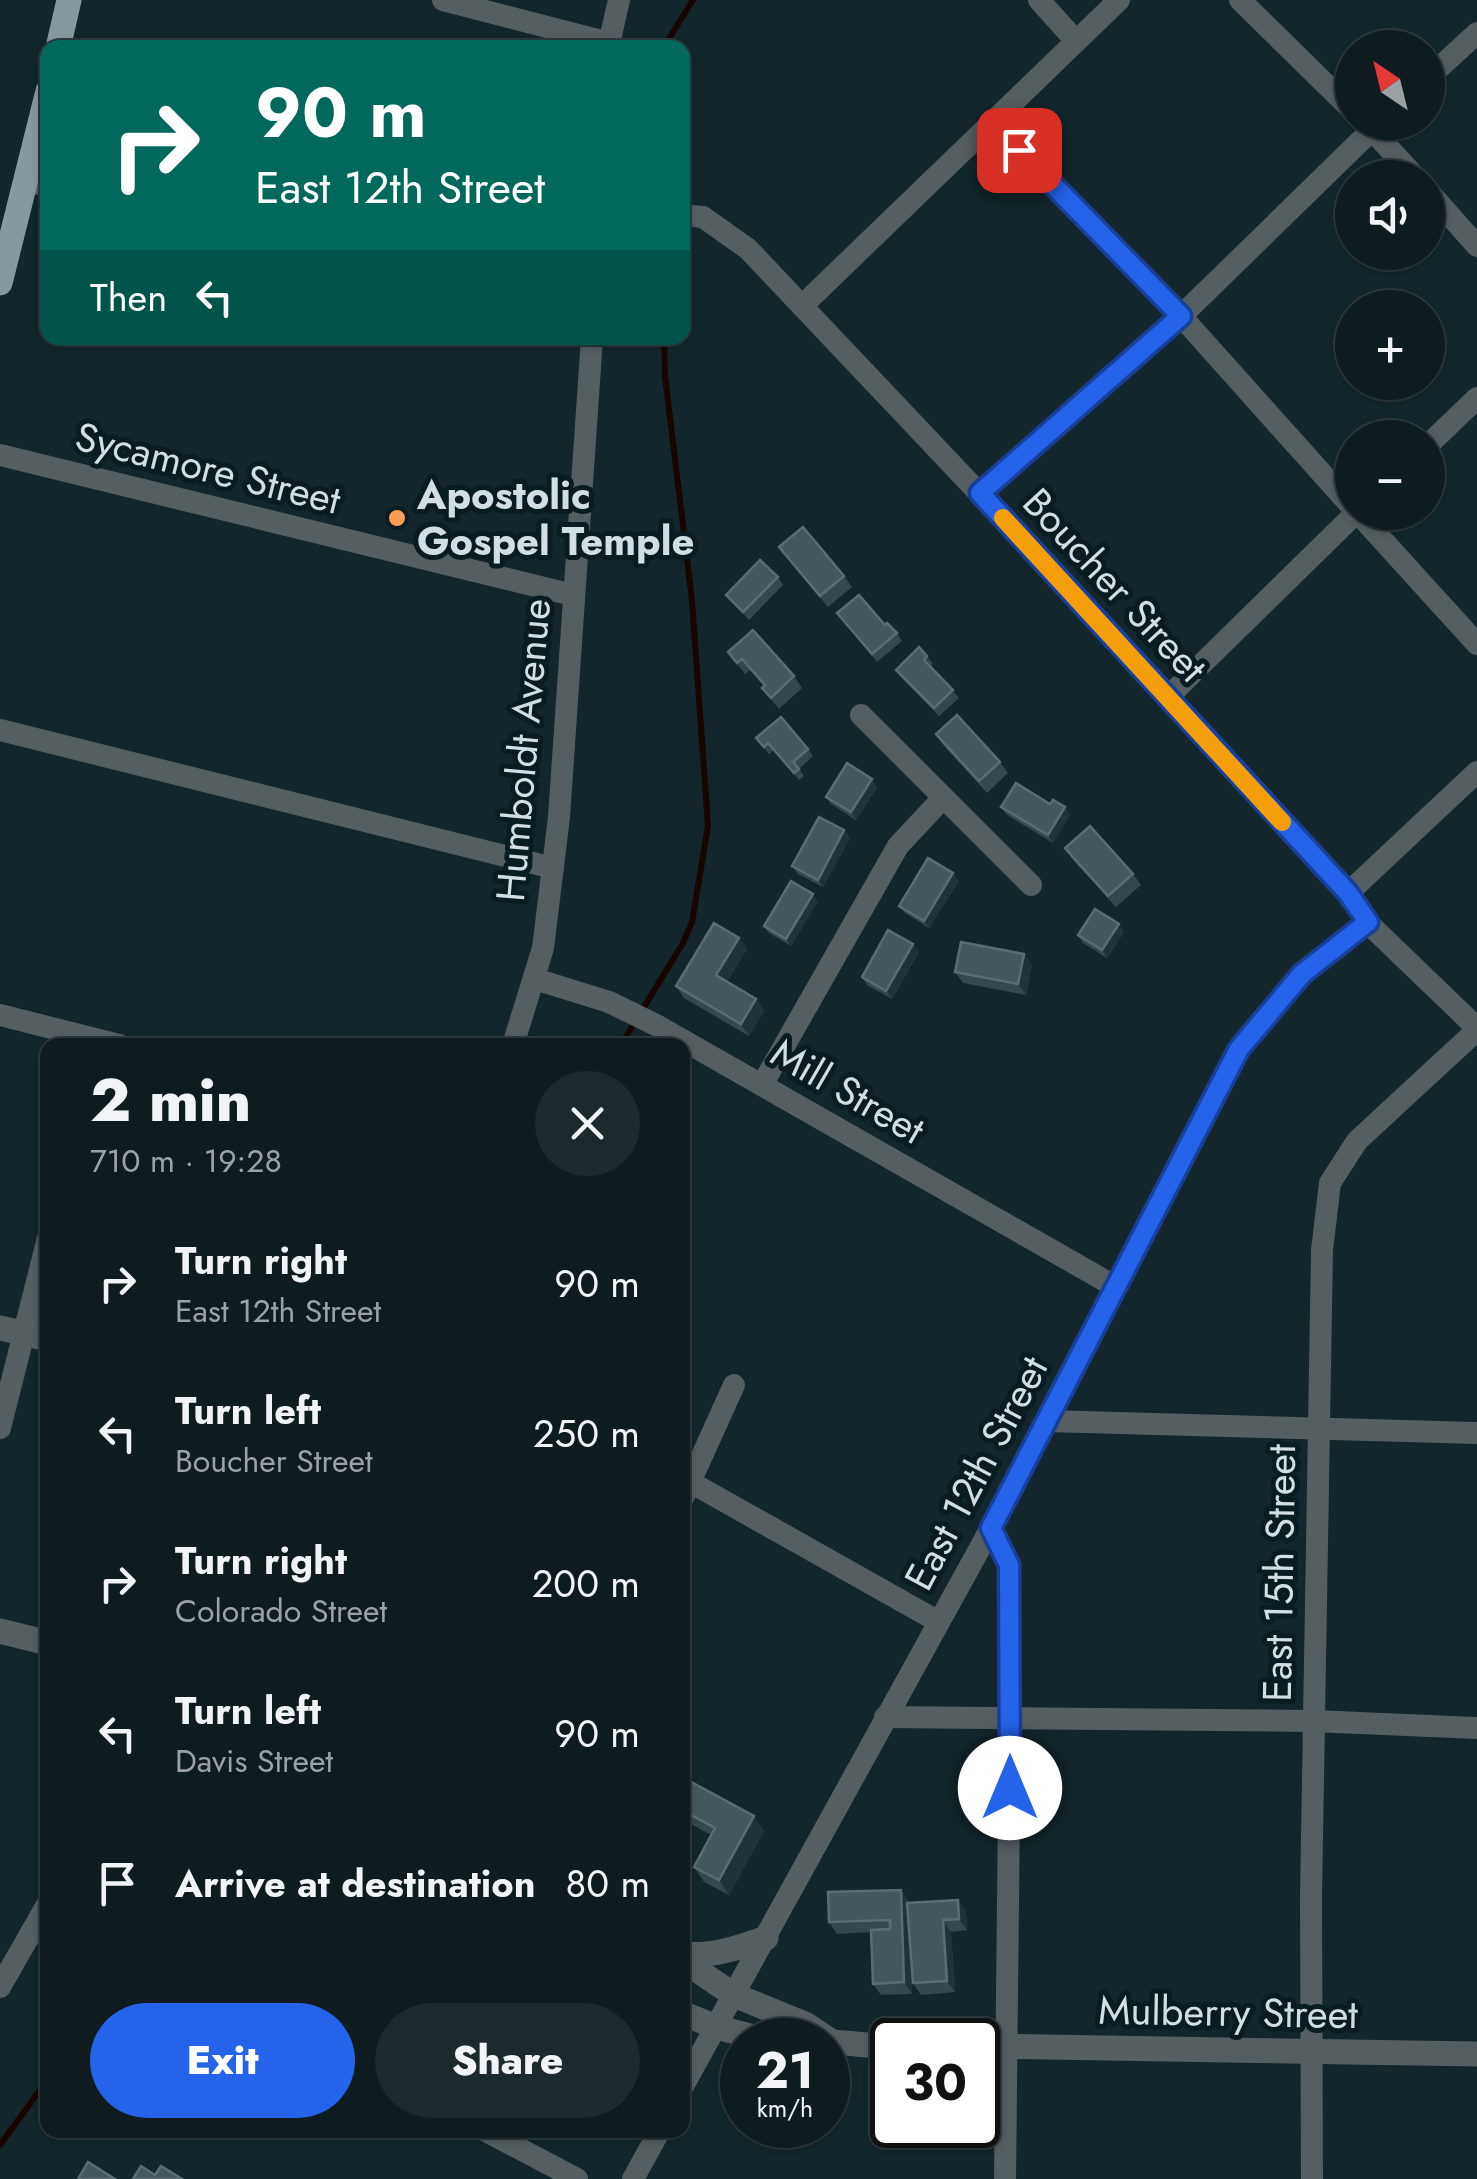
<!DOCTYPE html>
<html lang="en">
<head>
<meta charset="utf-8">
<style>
  body { margin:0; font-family:Jost,sans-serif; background:#1c292d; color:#f1f3f6; height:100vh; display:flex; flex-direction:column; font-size:38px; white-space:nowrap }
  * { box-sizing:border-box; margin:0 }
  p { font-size:32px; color:#9ba1a5 }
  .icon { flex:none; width:55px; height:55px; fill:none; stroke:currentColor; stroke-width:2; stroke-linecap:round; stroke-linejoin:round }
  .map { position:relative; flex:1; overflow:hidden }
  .drawer { position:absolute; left:40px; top:1038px; width:650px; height:1100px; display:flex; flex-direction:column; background:#0e1c20; border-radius:20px; box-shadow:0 2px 8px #0004,0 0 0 2px #2e3a3e }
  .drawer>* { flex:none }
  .hud { position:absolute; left:40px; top:40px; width:650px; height:305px; border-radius:20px; box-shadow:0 2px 8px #0004,0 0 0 2px #2e3a3e; background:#00695c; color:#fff; overflow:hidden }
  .needle { width:65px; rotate:325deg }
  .buttons { position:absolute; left:1335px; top:30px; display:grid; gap:20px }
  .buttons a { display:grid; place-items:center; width:110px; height:110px; border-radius:50%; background:#0e1c20; box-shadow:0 2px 8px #0004,0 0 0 2px #2e3a3e; font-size:50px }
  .speed { position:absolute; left:720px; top:2018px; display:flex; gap:20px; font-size:50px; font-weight:700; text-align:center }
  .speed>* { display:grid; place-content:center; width:130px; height:130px; border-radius:50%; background:#0e1c20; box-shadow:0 2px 8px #0004,0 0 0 2px #2e3a3e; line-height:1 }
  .speed small { font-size:25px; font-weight:400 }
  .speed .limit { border:5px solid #111; border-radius:15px; background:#fff; color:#111 }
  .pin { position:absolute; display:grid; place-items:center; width:85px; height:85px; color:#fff; margin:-42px; border-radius:20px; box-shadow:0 5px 15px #0006 }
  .me { position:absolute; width:110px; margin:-55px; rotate:0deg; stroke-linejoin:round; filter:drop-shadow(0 0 8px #0008) }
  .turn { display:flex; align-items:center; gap:35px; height:210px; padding:0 50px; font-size:45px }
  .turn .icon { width:130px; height:130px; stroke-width:2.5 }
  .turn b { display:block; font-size:70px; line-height:85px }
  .then { display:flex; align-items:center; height:95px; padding:0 50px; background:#0003; gap:20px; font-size:38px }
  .round { display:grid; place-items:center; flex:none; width:105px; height:105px; border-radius:52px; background:#1c292d }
  .overview { display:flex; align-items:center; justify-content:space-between; height:170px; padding:0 50px }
  h1 { font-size:60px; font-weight:800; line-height:75px }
  .primary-button { display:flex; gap:20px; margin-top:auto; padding:20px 50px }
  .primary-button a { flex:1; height:115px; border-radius:60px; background:#2563eb; color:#fff; font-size:40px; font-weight:800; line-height:115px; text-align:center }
  .primary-button a+a { background:#1c292d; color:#f1f3f6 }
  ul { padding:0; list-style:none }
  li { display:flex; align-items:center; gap:30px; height:150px; padding:0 50px }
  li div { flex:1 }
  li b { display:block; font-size:38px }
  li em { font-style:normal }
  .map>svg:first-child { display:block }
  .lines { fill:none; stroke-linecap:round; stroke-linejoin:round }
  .stream { stroke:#190500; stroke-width:6 }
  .minor { stroke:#555e61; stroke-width:22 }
  .tertiary { stroke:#555e61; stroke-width:25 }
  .primary { stroke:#86999f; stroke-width:25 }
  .wall { fill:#34484e }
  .shaded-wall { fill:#1f3439 }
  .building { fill:#45585e; stroke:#5b6d73; stroke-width:2.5 }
  .route-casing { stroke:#184099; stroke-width:25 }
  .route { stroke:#2563eb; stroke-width:18 }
  .slow { stroke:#f59e0b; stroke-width:18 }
  .poi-dot { fill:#fc9d52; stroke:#081c22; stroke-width:4 }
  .labels { text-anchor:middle; stroke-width:10; stroke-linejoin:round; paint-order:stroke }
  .street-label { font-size:40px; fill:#d2dee2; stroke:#081c22 }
  .poi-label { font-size:40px; font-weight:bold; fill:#d2dee2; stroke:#081c22; text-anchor:start }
</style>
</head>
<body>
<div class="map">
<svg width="1477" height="2179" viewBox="0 0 1477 2179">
  <rect width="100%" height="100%" fill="#12262b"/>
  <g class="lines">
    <g class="stream">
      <polyline points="663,48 693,0"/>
      <polyline points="621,1045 683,943 692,922 708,826 692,600 665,376 664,338"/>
      <polyline points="0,2145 48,2079"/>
    </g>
    <g class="minor">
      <polyline points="443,0 609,43"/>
      <polyline points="1039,0 1075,40"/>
      <polyline points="1240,0 1352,110"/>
      <polyline points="608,48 619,0"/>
      <polyline points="1428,78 1477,33"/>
      <polyline points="992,122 1181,316 1352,507"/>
      <polyline points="1365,122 1416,178"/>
      <polyline points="26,181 48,186"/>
      <polyline points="1428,191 1477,246"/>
      <polyline points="682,215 703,217 748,249 979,493 1348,893 1367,922 1477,1028"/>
      <polyline points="802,306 1119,0"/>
      <polyline points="1428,445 1477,398"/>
      <polyline points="0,455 573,595"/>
      <polyline points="979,493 1181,316 1380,122"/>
      <polyline points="1357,512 1477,644"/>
      <polyline points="1167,698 1357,512"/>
      <polyline points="861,715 1031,885"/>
      <polyline points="0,730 553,868"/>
      <polyline points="1348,893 1477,772"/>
      <polyline points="535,979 609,1002 658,1026 1116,1287"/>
      <polyline points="0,1015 119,1045"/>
      <polyline points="513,1045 543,948 559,817 592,338"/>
      <polyline points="762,1085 898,846 943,798"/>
      <polyline points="1047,1421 1477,1433"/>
      <polyline points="0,1428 48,1238"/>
      <polyline points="692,1483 939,1622"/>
      <polyline points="682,1500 734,1385"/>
      <polyline points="991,1528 1009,1565 1010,1718 1005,2179"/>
      <polyline points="885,1717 1313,1721 1477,1728"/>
      <polyline points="0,1987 48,1903"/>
      <polyline points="682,2088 991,1528 1239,1049 1302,974 1367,922"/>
      <polyline points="484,2130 577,2179"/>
      <polyline points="633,2179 660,2130"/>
      <polyline points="1312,2179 1311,1897 1322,1250 1330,1183 1357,1141 1477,1030"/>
    </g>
    <g class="tertiary">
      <polyline points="0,1328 48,1339"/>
      <polyline points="0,1631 48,1643"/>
      <path d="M 682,1954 C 711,1957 739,1948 766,1938"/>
      <polyline points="682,1960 734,1995 805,2024 832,2042 892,2047"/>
      <polyline points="682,2013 716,2027 765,2040"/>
      <polyline points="978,2046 1477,2054"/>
    </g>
    <g class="primary">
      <polyline points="58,48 69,0"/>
      <polyline points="0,283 48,91"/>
    </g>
  </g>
  <g class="wall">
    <polygon points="779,547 844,576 852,587 828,607"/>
    <polygon points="778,577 783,585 749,620 726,595"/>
    <polygon points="837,613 885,625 897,633 902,641 877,662"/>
    <polygon points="728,652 794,676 802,688 779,709 762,688 764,686 750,670 745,674"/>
    <polygon points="927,656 933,664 930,666 959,698 939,716 901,677 896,670"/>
    <polygon points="936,734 1000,762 1008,773 987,793 944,746"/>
    <polygon points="756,738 808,749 813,756 799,769 804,776 799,780 774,750 769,754"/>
    <polygon points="877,787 856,820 831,804 826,797"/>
    <polygon points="1050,804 1065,807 1070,815 1053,843 1007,815 1001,807"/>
    <polygon points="844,830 850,838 823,887 798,874 792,866"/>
    <polygon points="1065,848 1133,874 1141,885 1116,907 1073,860"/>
    <polygon points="959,881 929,928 905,913 899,906"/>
    <polygon points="818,901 791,946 769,933 764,926"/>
    <polygon points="1124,932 1107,958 1083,943 1078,935"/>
    <polygon points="747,949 727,982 756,999 764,1011 749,1036 684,998 676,986"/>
    <polygon points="919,952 892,999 867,985 862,977"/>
    <polygon points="1024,954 1032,965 1026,995 963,983 955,972"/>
    <polygon points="682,1777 764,1831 729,1895 704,1882 694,1867 711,1835 682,1819"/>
    <polygon points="901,1890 909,1903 966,1911 967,1930 951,1932 955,1992 921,1995 913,1983 911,1959 912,1994 881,1995 873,1984 871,1932 837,1934 829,1922"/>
  </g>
  <g class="shaded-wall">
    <polygon points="872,779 877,787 856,820 851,812"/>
    <polygon points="1065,807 1070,815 1053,843 1048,835"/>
    <polygon points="844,830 850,838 823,887 818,880"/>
    <polygon points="953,873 959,881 929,928 924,921"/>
    <polygon points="813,894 818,901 791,946 786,939"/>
    <polygon points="1119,924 1124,932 1107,958 1102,950"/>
    <polygon points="739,938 747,949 724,987 716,975"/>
    <polygon points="913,944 919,952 892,999 886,991"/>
    <polygon points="1024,954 1032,965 1026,995 1018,984"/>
    <polygon points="756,999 764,1011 749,1036 741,1024"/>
    <polygon points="754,1816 764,1831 729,1895 719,1880"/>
    <polygon points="901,1890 909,1901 912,1994 904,1982"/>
    <polygon points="958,1900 966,1911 967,1930 959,1919"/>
    <polygon points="943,1920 951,1932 955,1992 947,1981"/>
  </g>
  <g class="building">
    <polygon points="803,527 844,576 820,596 779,547"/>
    <polygon points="760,560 778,577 743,612 726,595"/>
    <polygon points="859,595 885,625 887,623 897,633 872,654 837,613"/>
    <polygon points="753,630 794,676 771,698 762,688 765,685 742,659 737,663 728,652"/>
    <polygon points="919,647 927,656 924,660 953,690 934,708 896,670"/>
    <polygon points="957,715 1000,762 979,781 936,734"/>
    <polygon points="781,717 808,749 793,762 799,769 794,773 768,743 764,747 756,738"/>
    <polygon points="847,763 872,779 851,812 826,797"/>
    <polygon points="1016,783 1050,804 1053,800 1065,807 1048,835 1001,807"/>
    <polygon points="819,817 844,830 818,880 792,866"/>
    <polygon points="1090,826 1133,874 1108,896 1065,848"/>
    <polygon points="928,858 953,873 924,921 899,906"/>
    <polygon points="791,881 813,894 786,939 764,926"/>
    <polygon points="1095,909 1119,924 1102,950 1078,935"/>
    <polygon points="714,923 739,938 716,975 756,999 741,1024 676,986"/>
    <polygon points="888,930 913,944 886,991 862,977"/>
    <polygon points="961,942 1024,954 1018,984 955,972"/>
    <polygon points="682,1777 754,1816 719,1880 694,1867 715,1828 682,1810"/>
    <polygon points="901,1890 904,1982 873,1984 871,1930 890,1929 890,1920 829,1922 828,1892"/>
    <polygon points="958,1900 959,1919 943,1920 947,1981 913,1983 907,1903"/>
    <polygon points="88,2162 115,2179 78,2179"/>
    <polygon points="141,2166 155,2175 161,2166 182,2179 133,2179"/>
  </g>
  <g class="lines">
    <g class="route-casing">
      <polyline id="route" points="1010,1788 1009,1565 991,1528 1239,1049 1302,974 1368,922 1348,893 980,493 1181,316 1019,150"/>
    </g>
    <use href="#route" class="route"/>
    <polyline class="slow" points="1003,518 1282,822"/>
  </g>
  <circle class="poi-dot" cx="397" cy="518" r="10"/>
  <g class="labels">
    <g class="street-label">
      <text transform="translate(208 468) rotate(14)" y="14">Sycamore Street</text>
      <text transform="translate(1115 585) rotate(47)" y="14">Boucher Street</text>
      <text transform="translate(523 750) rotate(-85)" y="14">Humboldt Avenue</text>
      <text transform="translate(848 1091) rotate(30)" y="14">Mill Street</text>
      <text transform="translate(976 1473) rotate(-62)" y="14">East 12th Street</text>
      <text transform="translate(1279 1573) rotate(-89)" y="14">East 15th Street</text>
      <text transform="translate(1228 2012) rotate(1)" y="14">Mulberry Street</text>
    </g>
    <g class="poi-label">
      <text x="417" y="509">Apostolic<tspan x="417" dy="46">Gospel Temple</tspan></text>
    </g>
  </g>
</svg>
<div class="buttons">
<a><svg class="needle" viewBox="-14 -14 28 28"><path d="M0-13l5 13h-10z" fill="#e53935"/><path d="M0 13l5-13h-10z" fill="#9ba1a5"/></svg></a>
<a><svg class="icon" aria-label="sound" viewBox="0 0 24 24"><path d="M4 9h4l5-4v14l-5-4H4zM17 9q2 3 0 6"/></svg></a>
<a>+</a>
<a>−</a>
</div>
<div class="speed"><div>21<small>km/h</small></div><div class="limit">30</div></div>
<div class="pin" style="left:1019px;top:150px;background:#d93025"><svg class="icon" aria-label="arrive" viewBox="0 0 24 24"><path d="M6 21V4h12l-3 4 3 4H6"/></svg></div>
<svg class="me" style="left:1010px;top:1788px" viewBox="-20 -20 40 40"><circle r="19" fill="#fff"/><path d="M0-13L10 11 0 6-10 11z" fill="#2563eb"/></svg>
<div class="hud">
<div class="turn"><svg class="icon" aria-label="right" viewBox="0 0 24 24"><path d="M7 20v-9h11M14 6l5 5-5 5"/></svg><div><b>90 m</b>East 12th Street</div></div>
<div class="then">Then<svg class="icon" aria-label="left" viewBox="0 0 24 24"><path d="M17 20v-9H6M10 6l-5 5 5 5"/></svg></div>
</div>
<section class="drawer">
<div class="overview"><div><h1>2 min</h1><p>710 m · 19:28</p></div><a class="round"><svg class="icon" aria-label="close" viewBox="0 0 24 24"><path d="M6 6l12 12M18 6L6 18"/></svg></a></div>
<ul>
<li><svg class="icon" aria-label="right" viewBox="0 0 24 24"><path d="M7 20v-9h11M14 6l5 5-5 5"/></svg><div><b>Turn right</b><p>East 12th Street</p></div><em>90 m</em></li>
<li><svg class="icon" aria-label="left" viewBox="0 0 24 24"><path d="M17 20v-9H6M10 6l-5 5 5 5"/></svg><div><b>Turn left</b><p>Boucher Street</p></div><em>250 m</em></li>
<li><svg class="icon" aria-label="right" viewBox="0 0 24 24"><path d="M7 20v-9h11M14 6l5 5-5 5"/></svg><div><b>Turn right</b><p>Colorado Street</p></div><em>200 m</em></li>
<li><svg class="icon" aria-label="left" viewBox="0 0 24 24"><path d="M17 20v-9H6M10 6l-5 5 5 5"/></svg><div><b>Turn left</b><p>Davis Street</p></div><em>90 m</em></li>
<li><svg class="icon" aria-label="arrive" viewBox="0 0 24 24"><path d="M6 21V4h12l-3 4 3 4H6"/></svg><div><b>Arrive at destination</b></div><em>80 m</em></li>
</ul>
<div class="primary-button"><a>Exit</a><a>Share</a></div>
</section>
</div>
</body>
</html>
